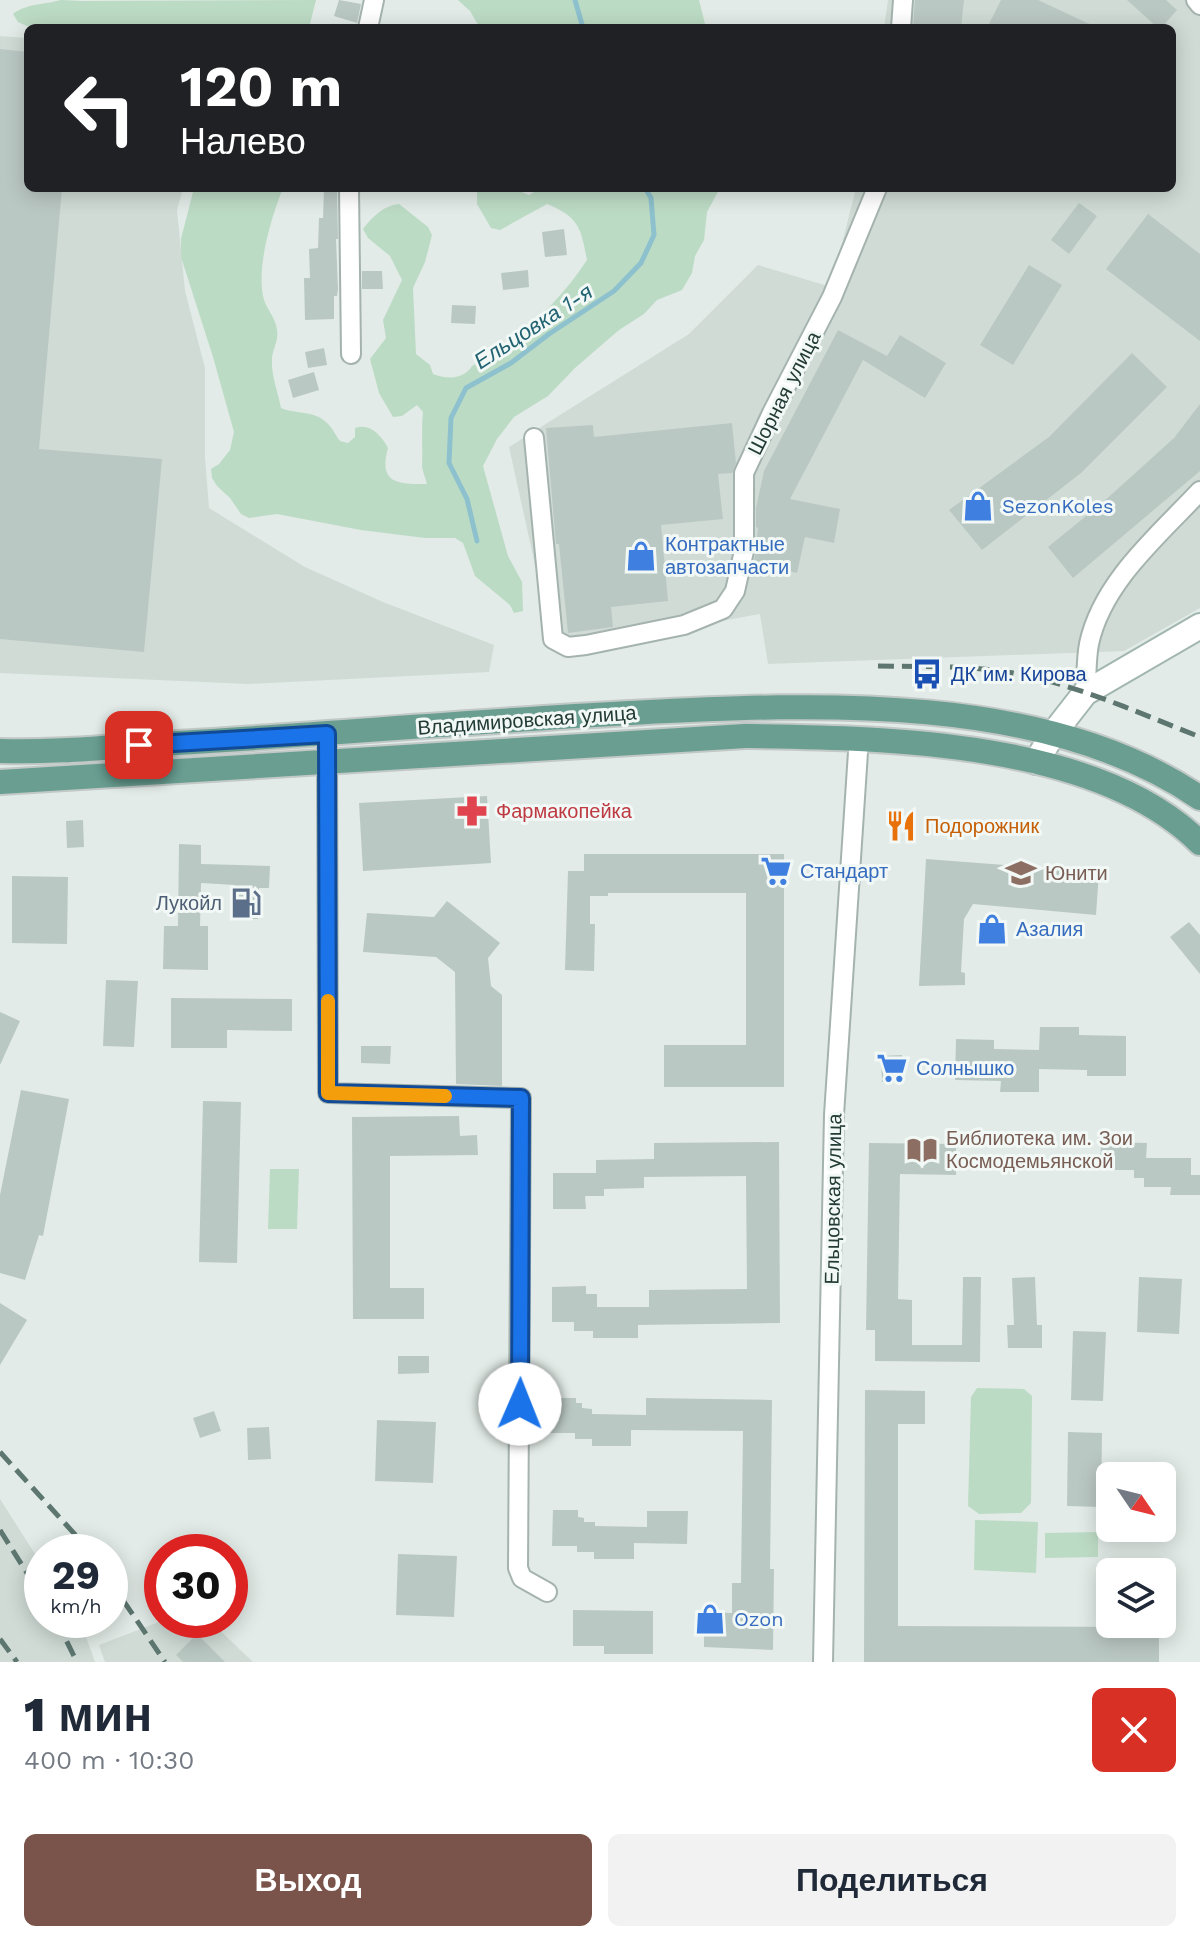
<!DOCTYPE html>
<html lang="ru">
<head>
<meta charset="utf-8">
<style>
  body { margin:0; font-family:"Work Sans",sans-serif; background:#f2f2f3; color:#1f2937; height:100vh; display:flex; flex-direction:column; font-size:30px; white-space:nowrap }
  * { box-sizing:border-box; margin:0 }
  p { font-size:26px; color:#747a83 }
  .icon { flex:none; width:44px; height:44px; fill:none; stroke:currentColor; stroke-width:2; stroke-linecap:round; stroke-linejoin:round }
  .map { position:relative; height:1662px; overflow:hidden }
  .drawer { display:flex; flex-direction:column; background:#fff; flex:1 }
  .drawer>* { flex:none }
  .top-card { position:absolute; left:24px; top:24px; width:1152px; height:168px; border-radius:12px; box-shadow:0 4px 20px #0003; background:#202124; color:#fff; overflow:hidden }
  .needle { width:52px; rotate:125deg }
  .fabs { position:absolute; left:1096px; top:1462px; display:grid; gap:16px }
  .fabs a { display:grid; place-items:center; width:80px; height:80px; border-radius:12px; background:#fff; box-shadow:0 4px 20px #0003; font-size:40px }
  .speed { position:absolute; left:24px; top:1534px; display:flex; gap:16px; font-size:40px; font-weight:700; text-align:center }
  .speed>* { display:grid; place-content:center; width:104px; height:104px; border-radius:50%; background:#fff; box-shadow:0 4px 20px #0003; line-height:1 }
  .speed small { font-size:20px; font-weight:400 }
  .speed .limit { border:12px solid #d22; background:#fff; color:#111 }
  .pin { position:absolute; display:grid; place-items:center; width:68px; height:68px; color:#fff; margin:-34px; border-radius:16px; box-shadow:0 4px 12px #0006 }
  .me { position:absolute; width:88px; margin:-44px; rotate:1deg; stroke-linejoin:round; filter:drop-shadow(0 0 6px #0008) }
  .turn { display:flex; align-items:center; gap:28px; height:168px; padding:0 24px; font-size:36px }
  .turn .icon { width:104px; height:104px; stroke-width:2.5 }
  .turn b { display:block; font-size:56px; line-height:68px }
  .round { display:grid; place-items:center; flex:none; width:84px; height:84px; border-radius:12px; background:#f2f2f3 }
  .headline { display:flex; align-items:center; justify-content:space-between; height:136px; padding:0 24px }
  h1 { font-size:48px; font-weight:800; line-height:60px }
  .primary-button { display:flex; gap:16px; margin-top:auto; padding:16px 24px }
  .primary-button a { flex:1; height:92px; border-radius:12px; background:#7a534a; color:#fff; font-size:32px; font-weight:800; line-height:92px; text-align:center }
  .primary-button a+a { background:#f2f2f3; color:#1f2937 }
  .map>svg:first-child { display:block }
  .built { fill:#d0dbd6 }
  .green { fill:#bcdbc5 }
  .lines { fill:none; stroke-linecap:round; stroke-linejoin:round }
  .stream { stroke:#8dc1cd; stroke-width:5 }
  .building { fill:#bac8c3 }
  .street-casing { stroke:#a5b3ae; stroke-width:22 }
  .secondary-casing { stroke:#a1b6af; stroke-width:28 }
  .primary-casing { stroke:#c1c8c6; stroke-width:28 }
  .street { stroke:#fff; stroke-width:18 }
  .secondary { stroke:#fff; stroke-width:24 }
  .primary { stroke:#699e91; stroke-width:24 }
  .rail { stroke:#5d7670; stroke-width:5; stroke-dasharray:16 8; stroke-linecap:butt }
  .route-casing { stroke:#114b97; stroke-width:20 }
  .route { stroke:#1a73e8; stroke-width:14 }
  .slow { stroke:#f59e0b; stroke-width:14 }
  .labels { text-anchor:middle; stroke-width:6; stroke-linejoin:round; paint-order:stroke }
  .street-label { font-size:20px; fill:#233b35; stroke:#f2f8f5 }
  .shop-label { font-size:20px; fill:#366cbe; stroke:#f2f8f5; text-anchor:start }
  .transit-label { font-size:20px; fill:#164399; stroke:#f2f8f5; text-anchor:start }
  .health-label { font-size:20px; fill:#be3a42; stroke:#f2f8f5; text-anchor:start }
  .food-label { font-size:20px; fill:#c56008; stroke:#f2f8f5; text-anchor:start }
  .education-label { font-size:20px; fill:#785e54; stroke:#f2f8f5; text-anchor:start }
  .service-label { font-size:20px; fill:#4e5e75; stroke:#f2f8f5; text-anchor:end }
  .water-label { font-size:22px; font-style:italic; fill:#216373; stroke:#f2f8f5 }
</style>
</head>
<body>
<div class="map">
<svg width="1200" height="1662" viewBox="0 0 1200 1662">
  <rect width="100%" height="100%" fill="#e2ebe7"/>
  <g class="built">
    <polygon points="888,0 1200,0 1200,608 1124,651 768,664 760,614 554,651 509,447 689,334 758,265 831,287 856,188 1172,188 1172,28 884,28"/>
    <polygon points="0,36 28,38 28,188 183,188 177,210 185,291 205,368 205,458 209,508 305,567 383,602 494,645 489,672 248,684 0,673"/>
    <polygon points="0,1499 42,1565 42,1620 76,1620 86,1637 95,1662 0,1662"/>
    <polygon points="164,1620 209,1620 253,1662 105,1662 99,1645"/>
  </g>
  <g class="green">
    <path d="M 61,0 L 82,1 L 316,0 L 309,28 L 27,26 L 18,22 L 13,14 C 27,3 44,5 61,0 Z"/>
    <polygon points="458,0 699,0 706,28 480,28 470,11"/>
    <path d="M 194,188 L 283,188 C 271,218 257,265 263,296 C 265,308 276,317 277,330 C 279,341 272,350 272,359 C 271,375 278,392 281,408 C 297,415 315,409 329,425 C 333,429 336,436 340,441 L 348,443 L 355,437 L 355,428 C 370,423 381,435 388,448 C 378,484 398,484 427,484 C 426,479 422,471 422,465 C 423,448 421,430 423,412 L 417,405 L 402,416 L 393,417 L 379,393 L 370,359 L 386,338 L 383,320 L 402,280 L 390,256 L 368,238 L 363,229 C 373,216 383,206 399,204 L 428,227 L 432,235 L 425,262 L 413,288 L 416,354 L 430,365 L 433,374 C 447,379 463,380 472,366 C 517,342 559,303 587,260 C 581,228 579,217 547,204 L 500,230 L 491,228 L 477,204 L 477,188 L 512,188 L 529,195 L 541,188 L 720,188 L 707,212 L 704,240 L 695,256 L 692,273 L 682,290 L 657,300 L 644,314 L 619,330 L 575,368 L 548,396 L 514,417 L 497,439 L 483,466 L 508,556 L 522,582 L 523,611 L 514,613 L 510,605 L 475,576 L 463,543 L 455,538 L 425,538 L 361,530 L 277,514 L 249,518 L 241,514 L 230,498 L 217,486 L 212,478 L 211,469 L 219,464 L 230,450 L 234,432 L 213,357 L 181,257 L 181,239 Z"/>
    <polygon points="270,1169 299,1169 297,1229 268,1229"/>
    <polygon points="977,1388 1024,1389 1032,1396 1031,1503 1021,1513 979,1514 968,1506 971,1397"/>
    <polygon points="975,1520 1038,1522 1036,1573 974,1570"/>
    <polygon points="1098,1532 1098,1557 1045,1558 1045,1533"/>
  </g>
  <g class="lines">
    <g class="stream">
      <polyline points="575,0 583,28"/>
      <polyline points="477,541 467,499 449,463 451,418 466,388 511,363 549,334 614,291 641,263 654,235 651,198 645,188"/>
    </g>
  </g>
  <g class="building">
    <polygon points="339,0 361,4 357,23 334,16"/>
    <polygon points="915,0 964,0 961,28 913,28"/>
    <polygon points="1001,0 1038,0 1098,28 987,28"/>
    <polygon points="1127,0 1166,0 1177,10 1161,28 1158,28"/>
    <polygon points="0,49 28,52 28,188 62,188 39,449 162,459 144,652 0,639"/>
    <polygon points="324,188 337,188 338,239 336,239 338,289 337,296 334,296 334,319 305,320 304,278 310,278 309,249 318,248 319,218 323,218"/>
    <polygon points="1079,203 1097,216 1069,254 1051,240"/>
    <polygon points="1148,214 1200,254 1200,341 1106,269"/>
    <polygon points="564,229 567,255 545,257 542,232"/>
    <polygon points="1029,265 1062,285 1013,365 980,345"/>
    <polygon points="528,270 529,287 503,290 501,273"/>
    <polygon points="362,271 382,271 383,289 362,289"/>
    <polygon points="452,305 476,306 475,324 451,323"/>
    <polygon points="838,330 887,356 900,335 946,363 925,398 863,360 790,499 840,509 834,543 805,537 797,573 754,563 758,528 756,527 756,508 764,471"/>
    <polygon points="324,348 327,365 308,368 305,352"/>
    <polygon points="1132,353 1167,387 1081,473 982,550 949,510 1049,437"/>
    <polygon points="314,372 319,390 293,398 288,380"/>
    <polygon points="1200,404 1200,471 1073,578 1048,547 1102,503 1174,438"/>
    <polygon points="732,423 736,463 732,473 718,474 723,519 661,525 668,601 611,607 613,627 568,633 559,544 556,544 546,428 593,425 594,437"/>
    <polygon points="487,796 491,863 363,871 359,803"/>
    <polygon points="83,820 84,847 67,848 66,821"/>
    <polygon points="179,844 201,845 201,864 270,866 269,888 259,888 258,919 234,918 235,885 201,883 200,926 208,926 208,970 163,969 164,926 178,926"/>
    <polygon points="584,854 784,854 784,1087 664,1087 664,1045 746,1045 746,893 608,893 608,896 590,896 590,924 595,924 594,971 565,970 568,871 584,871"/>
    <polygon points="926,859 1099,872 1096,915 973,904 964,919 961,972 965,973 965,985 919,986"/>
    <polygon points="12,876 68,877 67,944 12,943"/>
    <polygon points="447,901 500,943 488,958 491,986 502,995 502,1086 456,1084 455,972 436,957 363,952 367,913 434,917"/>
    <polygon points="1189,922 1200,935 1200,974 1170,937"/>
    <polygon points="106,980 138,981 134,1047 103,1046"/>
    <polygon points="171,998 292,999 292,1031 227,1030 227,1048 171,1048"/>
    <polygon points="0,1012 20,1021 0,1065"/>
    <polygon points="1040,1027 1079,1027 1079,1035 1126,1036 1126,1076 1087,1076 1087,1070 1039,1069 1039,1092 1000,1092 1001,1081 955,1080 956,1039 994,1040 994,1049 1039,1050"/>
    <polygon points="361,1046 391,1046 390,1064 361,1063"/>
    <polygon points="902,1055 904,1080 882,1082 881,1056"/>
    <polygon points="21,1090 69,1099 43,1236 39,1235 25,1280 0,1273 0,1195"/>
    <polygon points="203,1101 241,1102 237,1263 199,1262"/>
    <polygon points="459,1116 460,1136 477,1135 478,1155 390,1156 390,1288 424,1288 424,1319 353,1319 352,1117"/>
    <polygon points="779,1142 780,1323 638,1325 638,1338 593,1338 593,1331 574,1331 574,1322 552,1322 552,1287 586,1286 586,1294 597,1294 597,1307 649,1307 649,1290 747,1289 746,1176 644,1177 644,1188 604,1189 604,1196 585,1196 586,1209 553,1209 553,1173 596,1173 596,1160 654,1159 654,1143"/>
    <polygon points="1101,1142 1147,1143 1146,1158 1191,1158 1191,1175 1200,1175 1200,1195 1170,1195 1171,1187 1144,1187 1144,1178 1134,1178 1134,1170 1100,1170"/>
    <polygon points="869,1143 956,1144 956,1175 900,1174 898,1299 912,1300 912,1345 962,1345 963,1277 981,1277 980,1362 875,1361 875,1330 866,1330"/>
    <polygon points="1035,1277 1037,1325 1042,1325 1042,1348 1008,1348 1007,1325 1014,1325 1012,1278"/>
    <polygon points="1139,1277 1182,1279 1179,1334 1137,1332"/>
    <polygon points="0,1303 27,1320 0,1365"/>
    <polygon points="1073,1331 1106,1332 1103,1401 1071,1400"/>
    <polygon points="398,1356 429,1356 429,1373 398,1374"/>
    <polygon points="865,1390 925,1391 925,1424 898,1424 898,1626 1159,1627 1159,1662 864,1662"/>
    <polygon points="551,1398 576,1398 576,1403 582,1403 582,1408 592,1409 592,1414 646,1415 646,1398 772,1400 770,1569 774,1569 773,1650 704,1647 704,1612 732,1613 732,1583 741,1583 743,1431 631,1430 631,1446 592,1446 592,1439 575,1439 575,1433 550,1433"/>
    <polygon points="214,1411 221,1431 200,1438 193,1418"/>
    <polygon points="377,1420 436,1422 433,1483 375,1481"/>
    <polygon points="269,1427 271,1459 248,1460 247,1428"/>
    <polygon points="1068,1432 1102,1433 1101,1507 1067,1506"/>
    <polygon points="553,1510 578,1510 578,1517 584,1518 584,1522 595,1522 595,1526 647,1527 647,1511 688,1511 687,1544 634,1543 634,1559 594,1559 594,1552 577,1552 577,1546 552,1546"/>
    <polygon points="398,1554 457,1556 454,1617 396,1615"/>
    <polygon points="573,1610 653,1611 653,1654 604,1654 604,1646 573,1646"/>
    <polygon points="197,1634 225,1662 183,1662 176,1655"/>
  </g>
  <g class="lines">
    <g class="street-casing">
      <g id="street">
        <polyline points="1196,0 1200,5"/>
        <polyline points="368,28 374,0"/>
        <polyline points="901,28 903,0"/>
        <polyline points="349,188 351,354"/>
        <polyline points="534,438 553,639 568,647 586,645 684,625 723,609 735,591 744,551 744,473 772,413 832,297 877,188"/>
        <path d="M 1085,693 C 1087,677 1086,659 1089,644 C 1102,582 1159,535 1200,491"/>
        <polyline points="327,734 328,1093 521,1098 518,1568 522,1578 547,1592"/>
        <polyline points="823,1662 834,1115 859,737"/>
      </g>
    </g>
    <g class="secondary-casing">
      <polyline id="secondary" points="1036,762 1053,734 1085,693 1200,626"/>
    </g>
    <g class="primary-casing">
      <g id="primary">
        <path d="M 0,751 C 59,753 119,746 177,743 C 328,734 478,721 629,713 C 810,704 1044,691 1200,798"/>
        <path d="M 0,782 L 745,736 C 883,738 1097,740 1200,843"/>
      </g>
    </g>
    <use href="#street" class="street"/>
    <use href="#secondary" class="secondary"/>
    <use href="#primary" class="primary"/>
    <g class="rail">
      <path d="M 878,666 C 923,667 969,665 1013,673 C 1078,685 1139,713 1200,737"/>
      <polyline points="0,1452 91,1552"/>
      <polyline points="0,1530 42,1597"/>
      <polyline points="110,1581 165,1662"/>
      <polyline points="56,1620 77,1662"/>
      <polyline points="0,1639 17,1662"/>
    </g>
  </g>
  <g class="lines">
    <g class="route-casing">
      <polyline id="route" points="139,745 327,734 328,1093 521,1098 520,1404"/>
    </g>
    <use href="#route" class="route"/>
    <polyline class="slow" points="328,1001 328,1093 445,1096"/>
  </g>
  <defs>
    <g id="shop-bare" transform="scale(2.4)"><path d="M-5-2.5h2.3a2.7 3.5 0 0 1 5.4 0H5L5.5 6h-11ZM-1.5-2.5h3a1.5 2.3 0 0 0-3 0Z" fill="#3f7fe0" stroke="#f2f8f5" stroke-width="2.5" paint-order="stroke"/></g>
    <g id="bus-bare" transform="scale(2.4)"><path d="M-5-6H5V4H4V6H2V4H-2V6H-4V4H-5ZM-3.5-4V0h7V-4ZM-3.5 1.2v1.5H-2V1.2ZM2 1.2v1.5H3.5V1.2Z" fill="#1a4fb4" stroke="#f2f8f5" stroke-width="2.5" paint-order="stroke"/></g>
    <g id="pharmacy-bare" transform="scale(2.4)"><path d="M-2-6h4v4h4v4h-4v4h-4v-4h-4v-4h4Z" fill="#e0444e" stroke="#f2f8f5" stroke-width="2.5" paint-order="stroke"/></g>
    <g id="restaurant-bare" transform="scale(2.4)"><path d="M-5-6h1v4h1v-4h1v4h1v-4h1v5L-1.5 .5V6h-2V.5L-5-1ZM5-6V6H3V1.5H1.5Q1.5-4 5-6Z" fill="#e8710a" stroke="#f2f8f5" stroke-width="2.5" paint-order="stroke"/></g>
    <g id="supermarket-bare" transform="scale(2.4)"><path d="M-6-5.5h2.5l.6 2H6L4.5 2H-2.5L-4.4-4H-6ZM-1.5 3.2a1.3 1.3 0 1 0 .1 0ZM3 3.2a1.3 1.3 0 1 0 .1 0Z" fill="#3f7fe0" stroke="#f2f8f5" stroke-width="2.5" paint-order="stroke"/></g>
    <g id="school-bare" transform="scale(2.4)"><path d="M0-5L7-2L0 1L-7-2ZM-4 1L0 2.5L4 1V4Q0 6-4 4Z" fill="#8d6e63" stroke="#f2f8f5" stroke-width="2.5" paint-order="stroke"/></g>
    <g id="fuel-bare" transform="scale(2.4)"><path d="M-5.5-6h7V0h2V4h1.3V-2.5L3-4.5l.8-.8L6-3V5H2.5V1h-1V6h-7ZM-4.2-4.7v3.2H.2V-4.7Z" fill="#5c6f8a" stroke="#f2f8f5" stroke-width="2.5" paint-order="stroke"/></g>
    <g id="library-bare" transform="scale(2.4)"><path d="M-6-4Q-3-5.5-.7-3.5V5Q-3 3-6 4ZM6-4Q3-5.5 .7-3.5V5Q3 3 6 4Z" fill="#8d6e63" stroke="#f2f8f5" stroke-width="2.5" paint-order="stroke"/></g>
  </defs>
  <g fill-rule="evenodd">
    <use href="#shop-bare" x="978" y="506"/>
    <use href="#shop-bare" x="641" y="556"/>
    <use href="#bus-bare" x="927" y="674"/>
    <use href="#pharmacy-bare" x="472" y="811"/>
    <use href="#restaurant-bare" x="901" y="826"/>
    <use href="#supermarket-bare" x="776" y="871"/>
    <use href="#school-bare" x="1021" y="873"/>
    <use href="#fuel-bare" x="246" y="903"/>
    <use href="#shop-bare" x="992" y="929"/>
    <use href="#supermarket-bare" x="892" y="1068"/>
    <use href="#library-bare" x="922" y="1150"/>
    <use href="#shop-bare" x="710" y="1619"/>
  </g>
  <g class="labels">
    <g class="street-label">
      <text transform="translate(784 393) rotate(-63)" y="7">Шорная улица</text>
      <text transform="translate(527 720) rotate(-4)" y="7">Владимировская улица</text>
      <text transform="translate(833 1199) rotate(-89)" y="7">Ельцовская улица</text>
    </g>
    <g class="shop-label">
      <text x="1002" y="513">SezonKoles</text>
      <text x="665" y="551">Контрактные<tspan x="665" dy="23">автозапчасти</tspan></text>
      <text x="800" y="878">Стандарт</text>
      <text x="1016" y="936">Азалия</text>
      <text x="916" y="1075">Солнышко</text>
      <text x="734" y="1626">Ozon</text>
    </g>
    <g class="transit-label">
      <text x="951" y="681">ДК им. Кирова</text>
    </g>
    <g class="health-label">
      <text x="496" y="818">Фармакопейка</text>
    </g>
    <g class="food-label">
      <text x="925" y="833">Подорожник</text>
    </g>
    <g class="education-label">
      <text x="1045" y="880">Юнити</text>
      <text x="946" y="1145">Библиотека им. Зои<tspan x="946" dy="23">Космодемьянской</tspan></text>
    </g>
    <g class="service-label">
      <text x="222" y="910">Лукойл</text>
    </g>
    <g class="water-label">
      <text transform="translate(533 326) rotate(-33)" y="8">Ельцовка 1-я</text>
    </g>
  </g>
</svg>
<div class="fabs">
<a><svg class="needle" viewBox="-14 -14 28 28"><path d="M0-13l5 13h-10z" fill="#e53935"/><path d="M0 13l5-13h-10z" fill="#747a83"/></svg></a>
<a><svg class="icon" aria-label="layers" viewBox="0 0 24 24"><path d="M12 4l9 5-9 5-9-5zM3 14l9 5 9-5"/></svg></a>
</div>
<div class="speed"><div>29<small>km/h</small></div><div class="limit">30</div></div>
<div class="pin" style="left:139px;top:745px;background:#d93025"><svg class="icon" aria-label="arrive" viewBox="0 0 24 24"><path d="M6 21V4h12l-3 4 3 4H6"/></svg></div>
<svg class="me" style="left:520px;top:1404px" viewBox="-20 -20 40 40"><circle r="19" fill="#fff"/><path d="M0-13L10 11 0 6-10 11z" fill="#1a73e8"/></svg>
<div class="top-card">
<div class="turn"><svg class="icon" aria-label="left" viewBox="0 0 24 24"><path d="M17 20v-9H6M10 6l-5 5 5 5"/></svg><div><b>120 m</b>Налево</div></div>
</div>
</div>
<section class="drawer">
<div class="headline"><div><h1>1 мин</h1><p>400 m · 10:30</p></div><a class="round" style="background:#d93025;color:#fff"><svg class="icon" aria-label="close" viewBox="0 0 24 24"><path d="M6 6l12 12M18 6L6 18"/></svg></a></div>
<div class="primary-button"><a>Выход</a><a>Поделиться</a></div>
</section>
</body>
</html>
